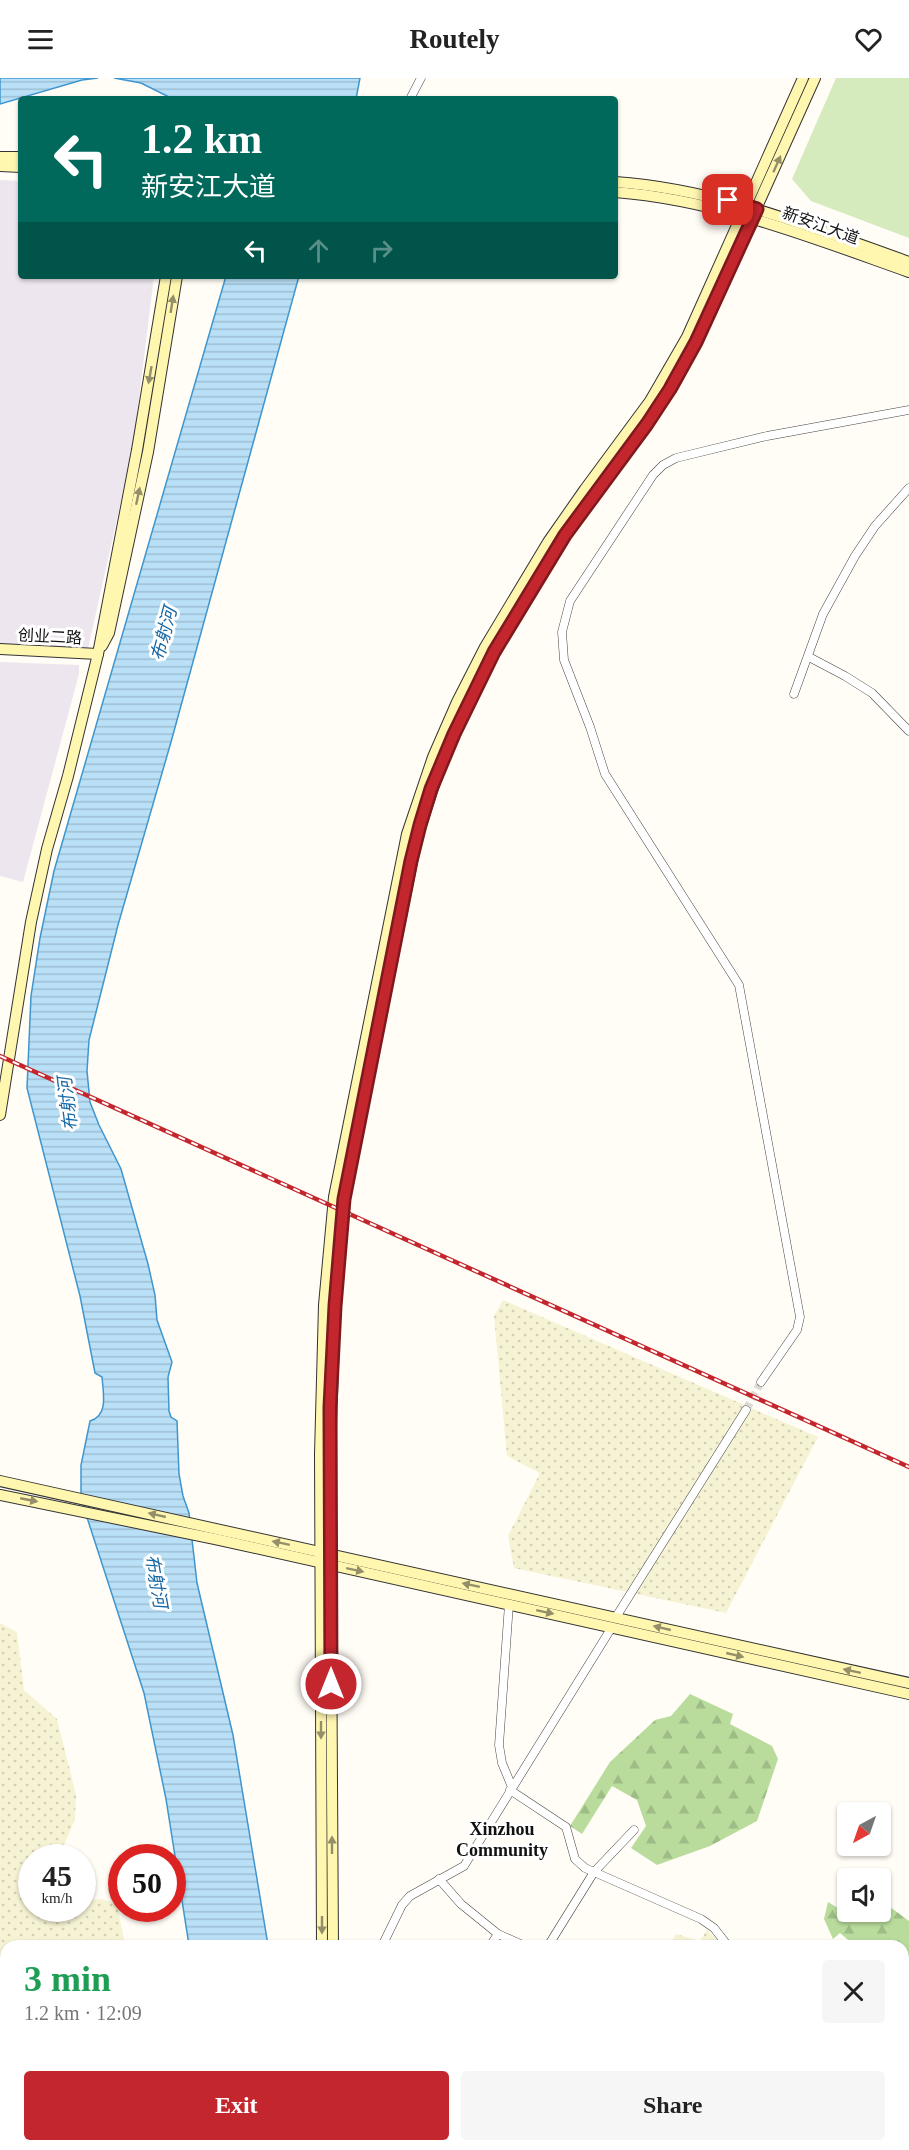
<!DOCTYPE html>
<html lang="en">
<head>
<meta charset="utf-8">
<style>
  body { margin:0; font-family:"Times New Roman","Noto Sans SC",serif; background:#f6f6f6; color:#222; height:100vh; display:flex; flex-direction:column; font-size:22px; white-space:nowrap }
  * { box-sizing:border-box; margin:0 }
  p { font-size:20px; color:#767676 }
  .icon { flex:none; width:33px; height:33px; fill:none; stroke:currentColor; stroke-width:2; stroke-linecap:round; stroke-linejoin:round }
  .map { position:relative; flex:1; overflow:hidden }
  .details { position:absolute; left:0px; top:1862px; width:909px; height:212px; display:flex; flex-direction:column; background:#fff; border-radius:18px 18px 0 0; box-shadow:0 2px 4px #0004 }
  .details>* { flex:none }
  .top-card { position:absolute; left:18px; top:18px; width:600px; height:183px; border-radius:6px; box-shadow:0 2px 4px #0004; background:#00695c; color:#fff; overflow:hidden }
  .needle { width:39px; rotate:220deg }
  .controls { position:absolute; left:837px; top:1724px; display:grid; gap:12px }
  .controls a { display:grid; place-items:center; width:54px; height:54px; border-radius:6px; background:#fff; box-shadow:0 2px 4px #0004; font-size:30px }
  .speed { position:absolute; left:18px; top:1766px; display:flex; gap:12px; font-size:30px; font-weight:700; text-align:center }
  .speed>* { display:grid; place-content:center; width:78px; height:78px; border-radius:50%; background:#fff; box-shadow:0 2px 4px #0004; line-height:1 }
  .speed small { font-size:15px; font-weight:400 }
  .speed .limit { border:9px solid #d22; background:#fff; color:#111 }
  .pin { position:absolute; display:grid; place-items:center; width:51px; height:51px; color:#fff; margin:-26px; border-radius:12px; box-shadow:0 3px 9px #0006 }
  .me { position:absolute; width:66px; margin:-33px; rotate:0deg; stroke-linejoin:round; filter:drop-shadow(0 0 4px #0008) }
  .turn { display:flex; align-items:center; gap:21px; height:126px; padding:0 24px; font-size:27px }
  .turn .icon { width:78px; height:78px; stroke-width:2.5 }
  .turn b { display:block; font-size:42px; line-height:51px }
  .lanes { display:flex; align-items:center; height:57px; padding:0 24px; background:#0003; justify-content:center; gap:30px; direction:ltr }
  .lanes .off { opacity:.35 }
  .round { display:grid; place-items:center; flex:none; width:63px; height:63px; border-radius:6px; background:#f6f6f6 }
  .head { display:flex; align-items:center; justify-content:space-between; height:102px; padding:0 24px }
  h1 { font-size:36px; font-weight:800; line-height:45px; color:#1e9e55 }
  .button { display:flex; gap:12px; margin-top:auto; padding:12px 24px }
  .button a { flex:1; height:69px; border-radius:6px; background:#c4262e; color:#fff; font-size:24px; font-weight:800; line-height:69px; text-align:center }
  .button a+a { background:#f6f6f6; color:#222 }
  header { display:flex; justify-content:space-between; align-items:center; height:78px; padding:0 24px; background:#fff; font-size:27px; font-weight:800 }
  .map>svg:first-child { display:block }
  .industrial { fill:#eee6ef }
  .farmland { fill:url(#farmland-dots) }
  .grass { fill:#d5ebbd }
  .forest { fill:url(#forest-firs) }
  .water { fill:url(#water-rules); stroke:#3f96cf; stroke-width:1.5 }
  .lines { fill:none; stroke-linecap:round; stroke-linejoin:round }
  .street-tunnel { stroke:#dbdad3; stroke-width:8; stroke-dasharray:8 4; stroke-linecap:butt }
  .street-casing { stroke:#444; stroke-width:9 }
  .secondary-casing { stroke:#333; stroke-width:12 }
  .street { stroke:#fff; stroke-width:8 }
  .secondary { stroke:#fff6b0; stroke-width:10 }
  .rail-casing { stroke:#c4262e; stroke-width:4.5 }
  .rail { stroke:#fff; stroke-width:2; stroke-dasharray:7; stroke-linecap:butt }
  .oneway { fill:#948f68 }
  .route-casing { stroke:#7f191e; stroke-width:15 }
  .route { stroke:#c4262e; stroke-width:10 }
  .labels { text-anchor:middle; stroke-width:6; stroke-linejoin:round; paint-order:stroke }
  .street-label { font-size:16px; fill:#111; stroke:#fff }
  .water-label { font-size:18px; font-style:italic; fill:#1768a6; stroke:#fff }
  .neighbourhood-label { font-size:18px; font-weight:bold; fill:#111; stroke:#fff }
</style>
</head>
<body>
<header><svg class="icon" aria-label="menu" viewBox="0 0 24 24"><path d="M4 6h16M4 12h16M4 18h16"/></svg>Routely<svg class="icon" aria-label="heart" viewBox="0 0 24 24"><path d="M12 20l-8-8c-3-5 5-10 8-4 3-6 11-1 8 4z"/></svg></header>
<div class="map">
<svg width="909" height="2072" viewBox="0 0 909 2072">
  <defs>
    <pattern id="farmland-dots" width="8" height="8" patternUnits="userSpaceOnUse" patternTransform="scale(1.5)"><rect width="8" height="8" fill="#f6f3d4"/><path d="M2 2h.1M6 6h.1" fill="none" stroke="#d2cfb5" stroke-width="1.8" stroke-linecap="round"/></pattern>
    <pattern id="forest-firs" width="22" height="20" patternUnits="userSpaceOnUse" patternTransform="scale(1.5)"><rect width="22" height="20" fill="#b9dc9c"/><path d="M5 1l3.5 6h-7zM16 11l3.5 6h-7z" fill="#9ebc85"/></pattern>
    <pattern id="water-rules" width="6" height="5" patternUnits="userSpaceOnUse" patternTransform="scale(1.5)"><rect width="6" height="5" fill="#b9e0f7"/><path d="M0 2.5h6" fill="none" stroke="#9ebfd3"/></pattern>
  </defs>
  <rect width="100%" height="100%" fill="#fffdf5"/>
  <g class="industrial">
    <polygon points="0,102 21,103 21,198 154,198 133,369 88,571 0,566"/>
    <polygon points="0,584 79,587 79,596 23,804 0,798"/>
  </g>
  <g class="farmland">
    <polygon points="503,1222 818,1359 726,1535 514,1490 508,1458 540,1395 507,1378 494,1238"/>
    <polygon points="0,1545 17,1554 24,1612 57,1641 76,1717 75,1741 59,1779 32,1779 32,1830 82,1830 83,1826 90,1823 99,1821 108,1823 117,1827 125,1867 6,1868 6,2067 171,2067 174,2072 0,2072"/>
    <polygon points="707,1852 723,1867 670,1867 676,1856 700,1863"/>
    <polygon points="544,2067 740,2067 743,2072 542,2072"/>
  </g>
  <polygon class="grass" points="836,0 909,0 909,160 811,123 792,101"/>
  <g class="forest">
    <polygon points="690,1616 733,1636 730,1646 772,1668 778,1681 757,1743 710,1768 657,1787 631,1770 646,1748 637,1722 612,1708 582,1756 570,1748 610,1684 655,1642 671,1638"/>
    <polygon points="882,1823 909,1843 909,1994 903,1989 903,1868 854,1867 840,1855 833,1861 824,1841 828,1824 849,1837 859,1833 880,1833"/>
    <polygon points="903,2027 909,2032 909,2072 743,2072 740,2067 903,2067"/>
  </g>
  <g class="water">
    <polygon points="0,0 98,0 82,2 0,26"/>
    <polygon points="114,0 360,0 356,21 173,21 141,5"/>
    <path d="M 226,198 L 299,198 L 171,664 L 118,847 L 89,962 L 87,993 L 90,1024 L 99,1047 L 121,1091 L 148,1186 L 155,1217 L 157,1242 L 172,1284 L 168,1299 L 169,1333 L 171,1339 L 177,1343 L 179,1396 L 183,1418 L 189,1435 L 197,1505 L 233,1657 L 268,1867 L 189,1867 L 166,1721 L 144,1615 L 81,1421 L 81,1387 L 90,1343 C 109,1338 103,1314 102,1299 L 95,1295 L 80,1218 L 27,1010 L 31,918 L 40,860 L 54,793 Z"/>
    <rect x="195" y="2067" width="78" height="5"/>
  </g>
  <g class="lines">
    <polyline class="street-tunnel" points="746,1332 761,1304"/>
    <g class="street-casing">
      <g id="street">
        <polyline points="410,21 421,0"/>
        <polyline points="809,579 845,598 872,615 909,653"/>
        <polyline points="794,616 823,536 855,478 875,448 909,410"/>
        <polyline points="761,1304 797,1252 800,1239 739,907 605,696 590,649 564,582 562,554 570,523 653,397 663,387 676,380 767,358 909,332"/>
        <polyline points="509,1526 499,1667 502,1685 512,1709"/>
        <polyline points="616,1539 746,1332"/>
        <polyline points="510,1712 566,1749 575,1781 585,1790 701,1841 714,1850 728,1868"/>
        <polyline points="439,1801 461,1826 498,1856 490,1868"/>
        <polyline points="498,1856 525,1868"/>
        <polyline points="382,1868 402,1827 410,1818 464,1788 612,1549"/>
        <polyline points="548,1868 594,1794 634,1752"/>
        <polyline points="533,2067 535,2072"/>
      </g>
    </g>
    <g class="secondary-casing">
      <g id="secondary">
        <polyline points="0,79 21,79"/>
        <polyline points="0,88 21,89"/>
        <path d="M 615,104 C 718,111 813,150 909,184"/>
        <path d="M 615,114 C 718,122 813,160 909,194"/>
        <polyline points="102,568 109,555 148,374 177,198"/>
        <polyline points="0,571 98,576"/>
        <polyline points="0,1037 31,844 47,771 68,698 98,576 137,372 166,198"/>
        <polyline points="0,1403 909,1605"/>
        <polyline points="0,1417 215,1461 909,1616"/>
        <polyline points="322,1868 320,1376 324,1227 334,1119 407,756 433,679 457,624 485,569 548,464 585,411 650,323 687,259 803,0"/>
        <polyline points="333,1868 330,1376 335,1228 344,1121 417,759 442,683 466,628 494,574 556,470 659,328 696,264 815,0"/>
        <polyline points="309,2072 309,2067"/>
        <polyline points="319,2072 320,2067"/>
      </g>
    </g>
    <use href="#street" class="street"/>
    <use href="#secondary" class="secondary"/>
    <g class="rail-casing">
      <polyline id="rail" points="0,978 909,1389"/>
    </g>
    <use href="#rail" class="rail"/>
  </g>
  <defs><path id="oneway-solid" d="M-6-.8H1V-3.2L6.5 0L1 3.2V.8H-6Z" transform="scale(1.5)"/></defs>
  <g class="oneway">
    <use href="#oneway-solid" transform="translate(777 86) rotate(-66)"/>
    <use href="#oneway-solid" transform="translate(172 226) rotate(-81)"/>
    <use href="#oneway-solid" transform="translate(150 297) rotate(100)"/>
    <use href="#oneway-solid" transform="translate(138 418) rotate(-78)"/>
    <use href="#oneway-solid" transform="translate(29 1422) rotate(11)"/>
    <use href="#oneway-solid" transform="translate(157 1437) rotate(-167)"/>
    <use href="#oneway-solid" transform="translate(281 1465) rotate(-168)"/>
    <use href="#oneway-solid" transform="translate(355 1492) rotate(12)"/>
    <use href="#oneway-solid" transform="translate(471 1507) rotate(-168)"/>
    <use href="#oneway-solid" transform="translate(545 1534) rotate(12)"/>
    <use href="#oneway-solid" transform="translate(662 1550) rotate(-167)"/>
    <use href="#oneway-solid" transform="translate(735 1577) rotate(13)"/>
    <use href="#oneway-solid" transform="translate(852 1593) rotate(-168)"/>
    <use href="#oneway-solid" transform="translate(321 1652) rotate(90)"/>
    <use href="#oneway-solid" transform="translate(332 1767) rotate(-90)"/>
    <use href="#oneway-solid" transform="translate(322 1847) rotate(90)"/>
  </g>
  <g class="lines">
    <g class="route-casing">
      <polyline id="route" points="331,1606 330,1329 335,1228 344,1121 411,783 420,747 431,711 454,656 494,574 565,457 647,346 670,311 696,264 757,131 728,122"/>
    </g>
    <use href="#route" class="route"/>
  </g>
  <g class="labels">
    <g class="street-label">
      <text transform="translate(821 147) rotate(20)" y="6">新安江大道</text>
      <text transform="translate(50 558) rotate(3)" y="6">创业二路</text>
    </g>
    <g class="water-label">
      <text transform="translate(164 556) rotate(-75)" y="6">布射河</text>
      <text transform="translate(68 1026) rotate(-97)" y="6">布射河</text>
      <text transform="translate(156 1503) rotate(80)" y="6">布射河</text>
    </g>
    <g class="neighbourhood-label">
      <text x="502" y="1757">Xinzhou<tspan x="502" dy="21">Community</tspan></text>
    </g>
  </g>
</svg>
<div class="controls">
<a><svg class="needle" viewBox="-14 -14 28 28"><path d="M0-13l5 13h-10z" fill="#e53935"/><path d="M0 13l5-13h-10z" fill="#767676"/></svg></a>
<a><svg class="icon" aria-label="sound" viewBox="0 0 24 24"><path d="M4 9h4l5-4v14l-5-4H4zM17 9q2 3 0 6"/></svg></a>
</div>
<div class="speed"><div>45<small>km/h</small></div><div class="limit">50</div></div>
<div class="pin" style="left:728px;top:122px;background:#d93025"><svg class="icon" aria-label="arrive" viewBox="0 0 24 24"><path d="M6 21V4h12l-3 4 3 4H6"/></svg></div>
<svg class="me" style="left:331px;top:1606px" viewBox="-20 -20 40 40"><circle r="17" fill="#c4262e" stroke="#fff" stroke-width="3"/><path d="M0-11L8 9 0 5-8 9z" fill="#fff"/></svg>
<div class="top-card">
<div class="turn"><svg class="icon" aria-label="left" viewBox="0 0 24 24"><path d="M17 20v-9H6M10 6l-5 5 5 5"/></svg><div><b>1.2 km</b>新安江大道</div></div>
<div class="lanes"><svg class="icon" aria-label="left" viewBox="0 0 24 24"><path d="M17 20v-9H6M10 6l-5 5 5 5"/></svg><svg class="icon off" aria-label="ahead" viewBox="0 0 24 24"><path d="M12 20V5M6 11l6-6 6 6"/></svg><svg class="icon off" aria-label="right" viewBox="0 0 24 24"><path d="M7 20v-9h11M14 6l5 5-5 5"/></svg></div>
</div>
<section class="details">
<div class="head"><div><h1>3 min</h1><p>1.2 km · 12:09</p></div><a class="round"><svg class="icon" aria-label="close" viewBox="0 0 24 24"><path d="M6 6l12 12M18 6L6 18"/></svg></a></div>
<div class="button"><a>Exit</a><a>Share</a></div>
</section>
</div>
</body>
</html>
